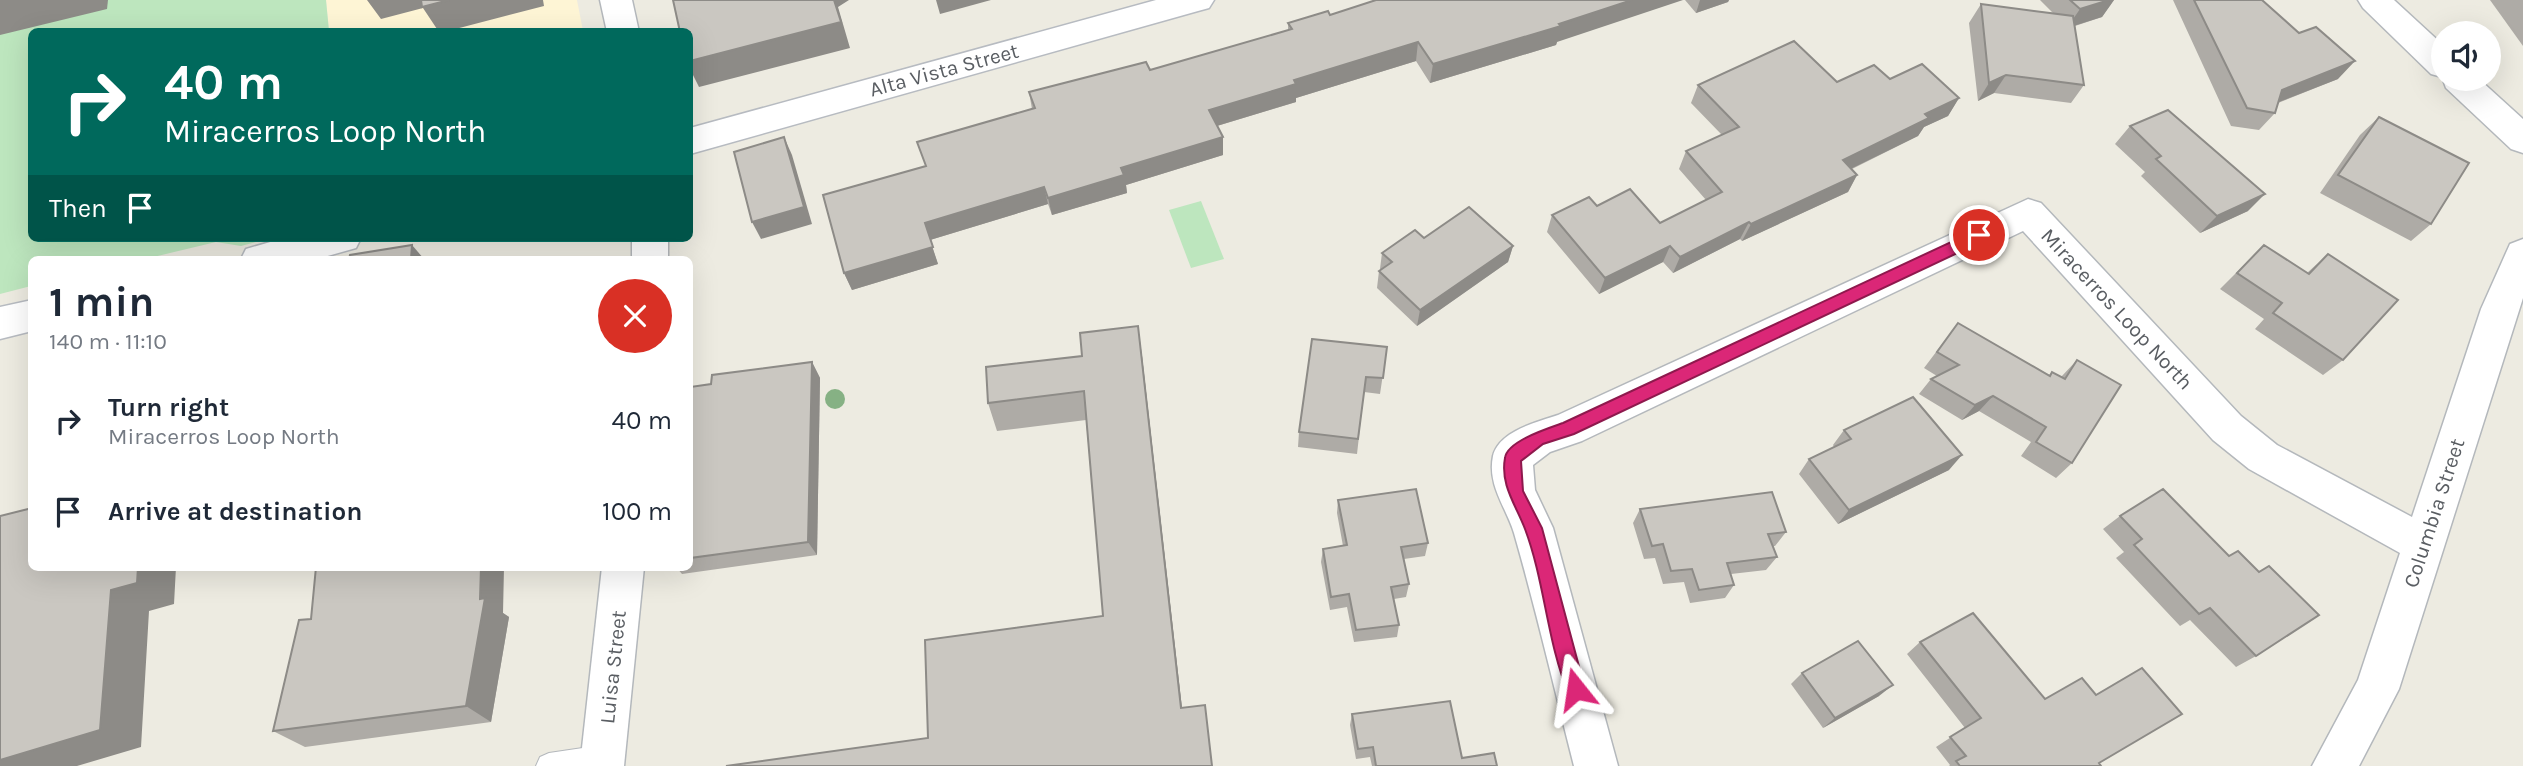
<!DOCTYPE html>
<html lang="en">
<head>
<meta charset="utf-8">
<style>
  body { margin:0; font-family:Karla,sans-serif; background:#f2f2f3; color:#1f2937; height:100vh; display:flex; flex-direction:column; font-size:26px; white-space:nowrap }
  * { box-sizing:border-box; margin:0 }
  p { font-size:23px; color:#747a83 }
  .icon { flex:none; width:38px; height:38px; fill:none; stroke:currentColor; stroke-width:2; stroke-linecap:round; stroke-linejoin:round }
  .map { position:relative; flex:1; overflow:hidden }
  .sheet { position:absolute; left:28px; top:256px; width:665px; height:315px; display:flex; flex-direction:column; background:#fff; border-radius:10px; box-shadow:0 7px 28px #0002 }
  .sheet>* { flex:none }
  .hud { position:absolute; left:28px; top:28px; width:665px; height:214px; border-radius:10px; box-shadow:0 7px 28px #0002; background:#00695c; color:#fff; overflow:hidden }
  .controls { position:absolute; left:2431px; top:21px; display:grid; gap:14px }
  .controls a { display:grid; place-items:center; width:70px; height:70px; border-radius:50%; background:#fff; box-shadow:0 7px 28px #0002; font-size:35px }
  .pin { position:absolute; display:grid; place-items:center; width:60px; height:60px; color:#fff; margin:-30px; border:4px solid #fff; border-radius:50%; box-shadow:0 2px 7px #0007 }
  .me { position:absolute; width:77px; margin:-38px; rotate:345deg; stroke-linejoin:round; filter:drop-shadow(0 0 5px #0008) }
  .turn { display:flex; align-items:center; gap:24px; height:147px; padding:0 21px; font-size:32px }
  .turn .icon { width:91px; height:91px; stroke-width:2.5 }
  .turn b { display:block; font-size:49px; line-height:60px }
  .then { display:flex; align-items:center; height:66px; padding:0 21px; background:#0003; gap:14px; font-size:26px }
  .round { display:grid; place-items:center; flex:none; width:74px; height:74px; border-radius:37px; background:#f2f2f3 }
  .headline { display:flex; align-items:center; justify-content:space-between; height:119px; padding:0 21px }
  h1 { font-size:42px; font-weight:700; line-height:52px }
  ul { padding:0; list-style:none }
  li { display:flex; align-items:center; gap:21px; height:91px; padding:0 21px }
  li div { flex:1 }
  li b { display:block; font-size:26px }
  li em { font-style:normal }
  .map>svg:first-child { display:block }
  .commercial { fill:#fef5d5 }
  .green { fill:#bde6be }
  .lines { fill:none; stroke-linecap:round; stroke-linejoin:round }
  .lane-casing { stroke:#b4b8bc; stroke-width:2 }
  .street-casing { stroke:#b4b8bc; stroke-width:3 }
  .secondary-casing { stroke:#b7bbc1; stroke-width:3 }
  .lane { fill:#fff; fill-rule:evenodd }
  .street { fill:#fff; fill-rule:evenodd }
  .secondary { fill:#fff; fill-rule:evenodd }
  .tree { fill:#86b184 }
  .wall { fill:#aeaba6 }
  .shaded-wall { fill:#8d8b87 }
  .building { fill:#cac7c1; stroke:#8d8b87; stroke-width:2 }
  .route { fill:#db2777; stroke:#8e194d; stroke-width:2 }
  .labels { text-anchor:middle; stroke-width:6; stroke-linejoin:round; paint-order:stroke }
  .street-label { font-size:21px; fill:#5a5e63; stroke:#fff }
</style>
</head>
<body>
<div class="map">
<svg width="2523" height="766" viewBox="0 0 2523 766">
  <rect width="100%" height="100%" fill="#edebe1"/>
  <polygon class="commercial" points="326,0 577,0 583,31 329,31"/>
  <g class="green">
    <polygon points="0,0 326,0 329,31 32,32 32,238 271,238 241,246 216,242 145,259 32,259 31,286 0,294"/>
    <polygon points="1201,201 1224,259 1191,268 1169,210"/>
  </g>
  <g class="lines">
    <g class="lane-casing">
      <polygon id="lane" points="603,745 612,749 616,758 613,766 536,766 540,757 549,753"/>
    </g>
    <g class="street-casing">
      <g id="street">
        <polygon points="600,0 632,0 639,32 607,32"/>
        <polygon points="2358,0 2394,0 2443,45 2443,79 2479,79 2523,119 2523,153 2511,149 2446,88 2442,77 2431,74 2363,8"/>
        <path d="M 2028,199 L 2041,203 L 2241,416 L 2277,445 L 2412,517 L 2481,309 L 2510,244 L 2523,239 L 2523,298 L 2399,689 L 2359,766 L 2312,766 L 2358,680 L 2400,553 L 2249,469 L 2213,440 L 2023,231 L 1582,441 L 1550,452 L 1533,465 L 1535,490 L 1553,528 L 1618,766 L 1574,766 C 1554,688 1536,609 1514,533 C 1506,507 1487,485 1493,456 C 1499,431 1537,422 1558,415 Z"/>
        <rect x="632" y="238" width="36" height="21"/>
        <polygon points="602,567 644,567 624,766 580,766"/>
      </g>
    </g>
    <g class="secondary-casing">
      <g id="secondary">
        <polygon points="1156,0 1214,0 1209,8 1198,11 690,154 690,128"/>
        <polygon points="284,238 361,238 356,248 317,259 241,259 246,249"/>
        <polygon points="32,300 32,331 0,339 0,307"/>
      </g>
    </g>
    <use href="#lane" class="lane"/>
    <use href="#street" class="street"/>
    <use href="#secondary" class="secondary"/>
  </g>
  <circle class="tree" cx="835" cy="399" r="10"/>
  <g class="wall">
    <polygon points="1685,0 1729,0 1728,2 1696,13"/>
    <polygon points="2040,0 2114,0 2102,17 2075,26 2084,85 2071,103 1994,93 1978,101 1969,23 1981,4 2053,13"/>
    <polygon points="2173,0 2262,0 2338,79 2278,103 2275,113 2259,130 2231,126"/>
    <polygon points="2490,0 2523,0 2523,46"/>
    <polygon points="1330,15 1557,42 1556,45 1430,83 1416,61 1296,98 1296,102 1217,126 1223,137 1223,155 1126,185 1127,193 1052,215 1048,204 930,240 938,264 852,290 844,273 925,166 1032,109 1029,92 1150,70 1288,31 1288,23"/>
    <polygon points="1890,79 1959,98 1948,116 1924,127 1918,136 1852,169 1857,175 1848,192 1742,241 1740,239 1673,273 1663,262 1599,294 1547,232 1552,215 1597,206 1660,223 1706,200 1679,169 1686,151 1722,135 1691,103 1698,85 1837,82"/>
    <polygon points="2379,117 2431,224 2411,241 2320,193 2360,135"/>
    <polygon points="2130,126 2248,211 2200,233 2141,176 2145,172 2115,144"/>
    <polygon points="1424,238 1513,246 1508,262 1417,326 1377,288 1379,271 1381,270 1380,269 1382,253"/>
    <polygon points="2264,245 2307,273 2328,254 2343,360 2323,375 2255,329 2264,319 2220,289"/>
    <polygon points="1958,323 2049,375 2052,372 2061,377 2077,360 2072,463 2056,478 2021,456 2031,442 1979,411 1962,420 1919,394 1931,379 1937,376 1924,368"/>
    <polygon points="1387,347 1380,394 1364,392 1357,454 1298,447 1299,432"/>
    <polygon points="1142,356 1182,708 928,738 1103,616 1086,420 997,431 988,403"/>
    <polygon points="812,362 820,378 817,555 682,574 676,567 690,567 690,387 711,384"/>
    <polygon points="1844,430 1949,470 1838,524 1799,474 1809,459 1834,447 1833,445"/>
    <polygon points="1338,500 1428,543 1425,556 1404,559 1409,584 1406,597 1394,599 1399,625 1397,637 1354,642 1347,607 1330,610 1321,562 1323,549 1343,546 1337,513"/>
    <polygon points="1640,509 1786,532 1775,546 1773,546 1777,557 1766,570 1731,574 1734,585 1725,598 1690,603 1684,582 1663,584 1655,558 1644,559 1633,523"/>
    <polygon points="2120,516 2256,656 2236,667 2190,620 2180,626 2116,558 2124,552 2103,529"/>
    <polygon points="503,613 509,617 491,722 305,747 273,731 311,619"/>
    <polygon points="1920,642 2045,699 2101,766 1949,766 1950,765 1936,747 1965,728 1907,654"/>
    <polygon points="1802,673 1879,696 1823,728 1791,684"/>
    <polygon points="1352,714 1462,758 1497,766 1372,766 1370,757 1356,759 1350,725"/>
  </g>
  <g class="shaded-wall">
    <polygon points="0,0 108,0 107,9 0,35"/>
    <polygon points="367,0 543,0 544,6 444,32 439,32 423,8 381,19"/>
    <polygon points="834,0 849,0 838,7 850,48 699,87 690,69 690,61"/>
    <polygon points="936,0 991,0 940,14"/>
    <polygon points="1632,0 1683,0 1557,42 1556,45 1430,83 1433,64"/>
    <polygon points="1700,0 1729,0 1728,2 1696,13"/>
    <polygon points="2109,0 2114,0 2102,17 2067,28 2080,9"/>
    <polygon points="1418,42 1416,61 1296,98 1296,102 1210,128 1209,110 1294,80"/>
    <polygon points="2355,61 2338,79 2266,107 2282,90"/>
    <polygon points="2006,75 1994,93 1978,101 1989,83"/>
    <polygon points="1959,98 1948,116 1924,127 1918,136 1834,177 1843,160 1925,114"/>
    <polygon points="784,137 792,155 812,224 761,239 752,222"/>
    <polygon points="1223,137 1223,155 1126,185 1127,193 1052,215 1048,198 1121,168"/>
    <polygon points="1857,175 1848,192 1742,241 1751,224"/>
    <polygon points="1044,187 1048,204 930,240 938,264 852,290 844,273 925,223"/>
    <polygon points="2265,194 2248,211 2200,233 2217,216"/>
    <polygon points="1749,222 1740,239 1673,273 1680,257"/>
    <polygon points="412,245 424,259 411,259"/>
    <polygon points="1513,246 1508,262 1417,326 1420,310"/>
    <polygon points="1670,246 1663,262 1599,294 1605,278"/>
    <polygon points="1138,326 1142,356 1184,727 1181,708"/>
    <polygon points="812,362 820,378 817,555 808,542"/>
    <polygon points="1993,396 1979,411 1962,420 1975,405"/>
    <polygon points="1962,455 1949,470 1838,524 1849,510"/>
    <polygon points="138,567 176,567 174,604 149,611 141,747 77,766 0,766 0,760 111,590"/>
    <polygon points="481,567 504,567 503,613 509,617 491,722 466,706 480,599"/>
    <polygon points="1893,685 1879,696 1823,728 1835,718"/>
  </g>
  <g class="building">
    <polygon points="421,0 449,0 422,7"/>
    <polygon points="673,0 834,0 841,22 690,61 690,32 680,32"/>
    <polygon points="1376,0 1632,0 1559,24 1561,26 1433,64 1418,42 1294,80 1296,84 1209,110 1223,137 1121,168 1124,175 1048,198 1044,187 925,223 933,247 844,273 823,195 926,166 917,142 1035,108 1029,92 1146,62 1150,70 1292,29 1288,23 1328,11 1330,15"/>
    <polygon points="2070,0 2109,0 2080,9"/>
    <polygon points="2194,0 2262,0 2299,33 2316,27 2355,61 2282,90 2275,113 2247,108"/>
    <polygon points="1981,4 2073,16 2084,85 2006,75 1989,83"/>
    <polygon points="1794,41 1837,82 1874,65 1890,79 1922,64 1959,98 1925,114 1929,118 1843,160 1857,175 1751,224 1749,222 1680,257 1670,246 1605,278 1552,215 1589,197 1597,206 1630,189 1660,223 1722,192 1686,151 1739,127 1698,85"/>
    <polygon points="2168,110 2265,194 2217,216 2156,159 2161,156 2130,126"/>
    <polygon points="2379,117 2469,163 2431,224 2338,175"/>
    <polygon points="784,137 804,207 752,222 734,152"/>
    <polygon points="1469,207 1513,246 1420,310 1379,271 1392,262 1382,253 1415,230 1424,238"/>
    <polygon points="412,245 411,259 349,259 350,255"/>
    <polygon points="2264,245 2309,274 2328,254 2398,300 2343,360 2273,313 2282,303 2237,273"/>
    <polygon points="1958,323 2050,376 2052,372 2065,379 2077,360 2121,385 2072,463 2036,442 2046,427 1993,396 1975,405 1931,379 1959,365 1937,352"/>
    <polygon points="1138,326 1181,708 1205,705 1212,766 726,766 928,738 925,640 1103,616 1084,391 988,403 986,367 1082,356 1080,333"/>
    <polygon points="1312,339 1387,347 1383,378 1366,377 1358,439 1299,432"/>
    <polygon points="812,362 808,542 690,558 690,387 711,384 712,375"/>
    <polygon points="1913,397 1962,455 1849,510 1809,459 1851,439 1844,430"/>
    <polygon points="1416,489 1428,543 1401,547 1409,584 1391,587 1399,625 1356,630 1349,594 1331,597 1323,549 1347,545 1338,500"/>
    <polygon points="2163,489 2229,556 2238,551 2259,572 2269,566 2319,615 2256,656 2210,608 2199,614 2134,545 2142,539 2120,516"/>
    <polygon points="1772,492 1786,532 1768,534 1777,557 1727,563 1734,585 1699,590 1692,569 1671,571 1663,544 1652,546 1640,509"/>
    <polygon points="32,508 32,567 138,567 137,583 111,590 100,730 0,760 0,516"/>
    <polygon points="316,567 481,567 480,599 485,598 466,706 273,731 299,620 311,619"/>
    <polygon points="1973,613 2045,699 2082,678 2096,695 2142,668 2182,714 2099,763 2101,766 1960,766 1956,761 1966,756 1950,737 1981,718 1920,642"/>
    <polygon points="1858,641 1893,685 1835,718 1802,673"/>
    <polygon points="1450,701 1462,758 1494,753 1497,766 1376,766 1373,747 1358,749 1352,714"/>
  </g>
  <path class="route" d="M 1979,229 L 1985,231 L 1987,235 L 1985,240 L 1574,434 L 1543,444 L 1521,461 L 1523,491 L 1542,528 L 1585,689 L 1582,695 L 1576,698 L 1569,695 C 1547,643 1545,582 1525,529 C 1516,505 1500,485 1505,458 C 1507,441 1549,428 1563,423 Z"/>
  <g class="labels">
    <g class="street-label">
      <text transform="translate(944 70) rotate(-15)" y="7">Alta Vista Street</text>
      <text transform="translate(2117 309) rotate(47)" y="7">Miracerros Loop North</text>
      <text transform="translate(2434 513) rotate(-72)" y="7">Columbia Street</text>
      <text transform="translate(613 667) rotate(-84)" y="7">Luisa Street</text>
    </g>
  </g>
</svg>
<div class="controls">
<a><svg class="icon" aria-label="sound" viewBox="0 0 24 24"><path d="M4 9h4l5-4v14l-5-4H4zM17 9q2 3 0 6"/></svg></a>
</div>
<div class="pin" style="left:1979px;top:235px;background:#d93025"><svg class="icon" aria-label="arrive" viewBox="0 0 24 24"><path d="M6 21V4h12l-3 4 3 4H6"/></svg></div>
<svg class="me" style="left:1576px;top:689px" viewBox="-20 -20 40 40"><path d="M0-17L14 15 0 8-14 15z" fill="#db2777" stroke="#fff" stroke-width="4"/></svg>
<div class="hud">
<div class="turn"><svg class="icon" aria-label="right" viewBox="0 0 24 24"><path d="M7 20v-9h11M14 6l5 5-5 5"/></svg><div><b>40 m</b>Miracerros Loop North</div></div>
<div class="then">Then<svg class="icon" aria-label="arrive" viewBox="0 0 24 24"><path d="M6 21V4h12l-3 4 3 4H6"/></svg></div>
</div>
<section class="sheet">
<div class="headline"><div><h1>1 min</h1><p>140 m · 11:10</p></div><a class="round" style="background:#d93025;color:#fff"><svg class="icon" aria-label="close" viewBox="0 0 24 24"><path d="M6 6l12 12M18 6L6 18"/></svg></a></div>
<ul>
<li><svg class="icon" aria-label="right" viewBox="0 0 24 24"><path d="M7 20v-9h11M14 6l5 5-5 5"/></svg><div><b>Turn right</b><p>Miracerros Loop North</p></div><em>40 m</em></li>
<li><svg class="icon" aria-label="arrive" viewBox="0 0 24 24"><path d="M6 21V4h12l-3 4 3 4H6"/></svg><div><b>Arrive at destination</b></div><em>100 m</em></li>
</ul>
</section>
</div>
</body>
</html>
